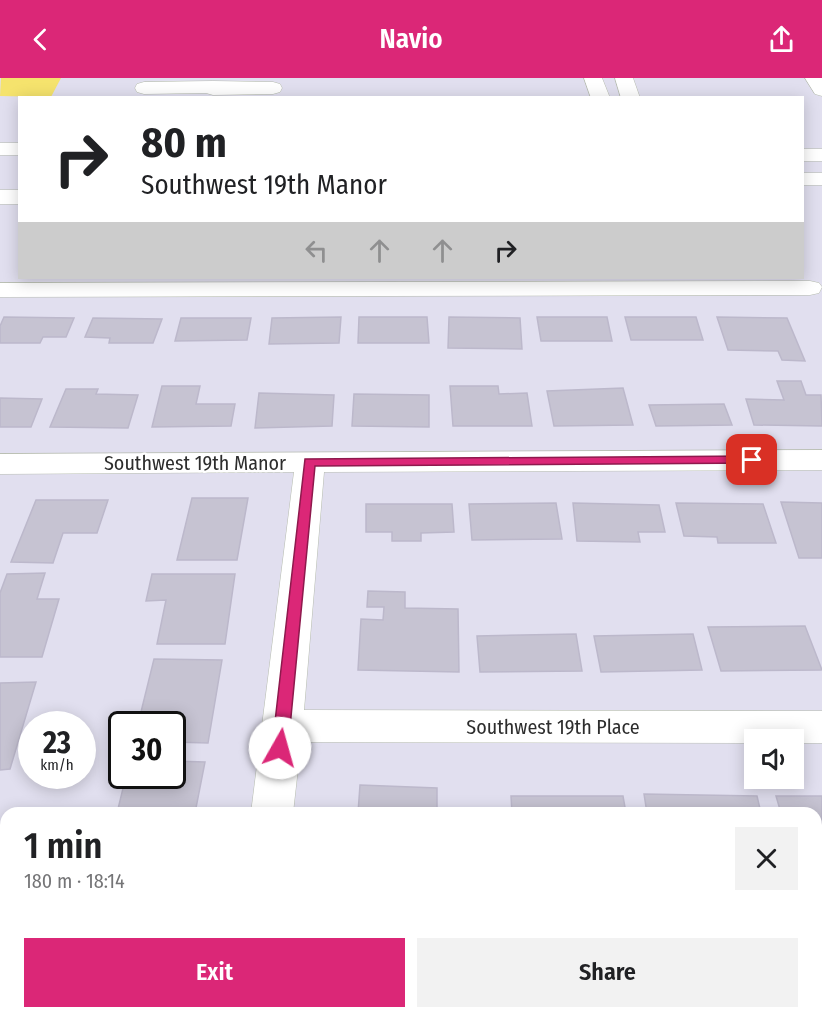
<!DOCTYPE html>
<html lang="en">
<head>
<meta charset="utf-8">
<style>
  body { margin:0; font-family:"Fira Sans Condensed",sans-serif; background:#f2f2f2; color:#202124; height:100vh; display:flex; flex-direction:column; font-size:22px; white-space:nowrap }
  * { box-sizing:border-box; margin:0 }
  p { font-size:20px; color:#757577 }
  .icon { flex:none; width:33px; height:33px; fill:none; stroke:currentColor; stroke-width:2; stroke-linecap:round; stroke-linejoin:round }
  .map { position:relative; flex:1; overflow:hidden }
  .side { position:absolute; left:0px; top:729px; width:822px; height:212px; display:flex; flex-direction:column; background:#fff; border-radius:18px 18px 0 0; box-shadow:0 3px 15px #0003 }
  .side>* { flex:none }
  .hud { position:absolute; left:18px; top:18px; width:786px; height:183px; border-radius:0px; box-shadow:0 3px 15px #0003; background:#fff; color:#202124; overflow:hidden }
  .fabs { position:absolute; left:744px; top:651px; display:grid; gap:12px }
  .fabs a { display:grid; place-items:center; width:60px; height:60px; border-radius:0px; background:#fff; box-shadow:0 3px 15px #0003; font-size:30px }
  .speed { position:absolute; left:18px; top:633px; display:flex; gap:12px; font-size:30px; font-weight:700; text-align:center }
  .speed>* { display:grid; place-content:center; width:78px; height:78px; border-radius:50%; background:#fff; box-shadow:0 3px 15px #0003; line-height:1 }
  .speed small { font-size:15px; font-weight:400 }
  .speed .limit { border:3px solid #111; border-radius:9px; background:#fff; color:#111 }
  .pin { position:absolute; display:grid; place-items:center; width:51px; height:51px; color:#fff; margin:-26px; border-radius:12px; box-shadow:0 3px 9px #0006 }
  .me { position:absolute; width:66px; margin:-33px; rotate:7deg; stroke-linejoin:round; filter:drop-shadow(0 0 4px #0008) }
  .turn { display:flex; align-items:center; gap:21px; height:126px; padding:0 24px; font-size:27px }
  .turn .icon { width:78px; height:78px; stroke-width:2.5 }
  .turn b { display:block; font-size:42px; line-height:51px }
  .lanes { display:flex; align-items:center; height:57px; padding:0 24px; background:#0003; justify-content:center; gap:30px; direction:ltr }
  .lanes .off { opacity:.35 }
  .round { display:grid; place-items:center; flex:none; width:63px; height:63px; border-radius:0px; background:#f2f2f2 }
  .head { display:flex; align-items:center; justify-content:space-between; height:102px; padding:0 24px }
  h1 { font-size:36px; font-weight:600; line-height:45px }
  .cta { display:flex; gap:12px; margin-top:auto; padding:12px 24px }
  .cta a { flex:1; height:69px; border-radius:0px; background:#db2777; color:#fff; font-size:24px; font-weight:600; line-height:69px; text-align:center }
  .cta a+a { background:#f2f2f2; color:#202124 }
  header { display:flex; justify-content:space-between; align-items:center; height:78px; padding:0 24px; background:#db2777; color:#fff; font-size:27px; font-weight:600 }
  .map>svg:first-child { display:block }
  .water { fill:#f5e36d }
  .building { fill:#c6c3d2; stroke:#bcb8cb; stroke-width:1.5 }
  .lines { fill:none; stroke-linecap:round; stroke-linejoin:round }
  .minor-casing { stroke:#b7bdaf; stroke-width:1 }
  .minor { fill:#fff; fill-rule:evenodd }
  .route { fill:#db2777; stroke:#8e194d; stroke-width:1.5 }
  .labels { text-anchor:middle; stroke-width:4.5; stroke-linejoin:round; paint-order:stroke }
  .street-label { font-size:20px; fill:#2d2d2d; stroke:#fff }
</style>
</head>
<body>
<header><svg class="icon" aria-label="back" viewBox="0 0 24 24"><path d="M15 5l-7 7 7 7"/></svg>Navio<svg class="icon" aria-label="share" viewBox="0 0 24 24"><path d="M12 15V3M7 8l5-5 5 5M5 13v7h14v-7"/></svg></header>
<div class="map">
<svg width="822" height="940" viewBox="0 0 822 940">
  <rect width="100%" height="100%" fill="#e1dfef"/>
  <polygon class="water" points="1,0 61,0 51,19 0,18"/>
  <g class="building">
    <polygon points="4,239 74,240 66,259 43,259 40,265 0,265 0,248"/>
    <polygon points="341,239 339,265 269,266 272,240"/>
    <polygon points="359,239 427,239 429,265 358,265"/>
    <polygon points="449,239 520,240 522,271 448,270"/>
    <polygon points="537,239 607,239 612,263 541,263"/>
    <polygon points="625,239 696,239 703,262 631,262"/>
    <polygon points="717,239 787,240 805,283 782,282 778,273 728,272"/>
    <polygon points="93,240 162,241 153,265 109,265 110,260 85,259"/>
    <polygon points="181,240 251,240 247,262 175,263"/>
    <polygon points="777,303 801,303 806,317 821,317 822,348 754,347 746,321 784,322"/>
    <polygon points="162,308 200,308 196,326 235,326 231,348 152,349"/>
    <polygon points="450,308 498,308 499,316 527,315 532,348 453,348"/>
    <polygon points="623,310 633,347 554,348 547,313"/>
    <polygon points="66,311 98,311 96,316 138,317 128,350 50,349"/>
    <polygon points="259,315 334,317 332,348 255,350"/>
    <polygon points="354,316 429,317 429,349 352,348"/>
    <polygon points="0,320 42,321 31,349 0,349"/>
    <polygon points="724,326 732,347 656,348 649,327"/>
    <polygon points="192,420 248,420 237,482 177,482"/>
    <polygon points="36,422 108,422 97,455 63,455 53,485 11,484"/>
    <polygon points="781,424 822,425 822,480 799,480"/>
    <polygon points="556,425 562,461 472,462 469,426"/>
    <polygon points="573,425 659,427 665,454 638,454 640,464 577,463"/>
    <polygon points="676,425 763,426 776,465 718,465 717,459 684,458"/>
    <polygon points="366,426 452,426 454,454 421,455 421,463 392,463 392,454 366,454"/>
    <polygon points="45,495 37,521 59,521 42,579 0,579 0,515 7,496"/>
    <polygon points="152,496 235,496 225,566 157,566 166,522 146,523"/>
    <polygon points="368,513 405,514 405,530 458,531 459,594 358,592 361,541 383,542 384,529 367,529"/>
    <polygon points="805,548 822,592 721,593 708,549"/>
    <polygon points="576,556 582,593 480,594 477,558"/>
    <polygon points="693,556 702,592 601,594 594,558"/>
    <polygon points="154,581 222,582 208,665 172,664 172,646 138,646"/>
    <polygon points="36,604 10,691 0,692 0,605"/>
    <polygon points="172,683 205,684 195,735 117,735 126,698 172,698"/>
    <polygon points="360,707 437,710 437,735 358,735"/>
    <polygon points="644,716 757,718 761,735 647,735"/>
    <polygon points="511,718 623,718 626,735 512,735"/>
    <polygon points="776,718 822,718 822,784 816,784 816,735 781,735"/>
    <polygon points="333,934 418,934 417,940 332,940"/>
    <polygon points="754,934 815,934 816,940 684,940 683,937 755,938"/>
  </g>
  <g class="lines">
    <g class="minor-casing">
      <g id="minor">
        <polygon points="584,0 602,0 610,20 591,20"/>
        <polygon points="615,0 633,0 640,20 621,20"/>
        <polygon points="805,0 822,0 822,18 815,16"/>
        <polygon points="213,3 273,4 280,6 282,10 280,14 273,16 213,17 206,15 144,16 137,14 135,10 137,6 144,4"/>
        <rect x="0" y="65" width="20" height="12"/>
        <rect x="802" y="71" width="20" height="12"/>
        <rect x="802" y="95" width="20" height="12"/>
        <rect x="0" y="112" width="20" height="14"/>
        <polygon points="810,203 819,205 822,209 819,215 810,217 0,219 0,205"/>
        <polygon points="822,372 822,392 324,394 304,632 822,633 822,665 794,665 794,662 754,662 754,665 301,664 293,735 251,735 294,394 0,396 0,376"/>
        <polygon points="211,934 259,934 258,940 210,940"/>
      </g>
    </g>
    <use href="#minor" class="minor"/>
  </g>
  <polygon class="route" points="752,378 758,382 757,385 315,388 288,670 286,675 280,677 275,675 272,670 305,381"/>
  <g class="labels">
    <g class="street-label">
      <text x="195" y="392">Southwest 19th Manor</text>
      <text x="553" y="656">Southwest 19th Place</text>
    </g>
  </g>
</svg>
<div class="fabs">
<a><svg class="icon" aria-label="sound" viewBox="0 0 24 24"><path d="M4 9h4l5-4v14l-5-4H4zM17 9q2 3 0 6"/></svg></a>
</div>
<div class="speed"><div>23<small>km/h</small></div><div class="limit">30</div></div>
<div class="pin" style="left:752px;top:382px;background:#d93025"><svg class="icon" aria-label="arrive" viewBox="0 0 24 24"><path d="M6 21V4h12l-3 4 3 4H6"/></svg></div>
<svg class="me" style="left:280px;top:670px" viewBox="-20 -20 40 40"><circle r="19" fill="#fff"/><path d="M0-13L10 11 0 6-10 11z" fill="#db2777"/></svg>
<div class="hud">
<div class="turn"><svg class="icon" aria-label="right" viewBox="0 0 24 24"><path d="M7 20v-9h11M14 6l5 5-5 5"/></svg><div><b>80 m</b>Southwest 19th Manor</div></div>
<div class="lanes"><svg class="icon off" aria-label="left" viewBox="0 0 24 24"><path d="M17 20v-9H6M10 6l-5 5 5 5"/></svg><svg class="icon off" aria-label="ahead" viewBox="0 0 24 24"><path d="M12 20V5M6 11l6-6 6 6"/></svg><svg class="icon off" aria-label="ahead" viewBox="0 0 24 24"><path d="M12 20V5M6 11l6-6 6 6"/></svg><svg class="icon" aria-label="right" viewBox="0 0 24 24"><path d="M7 20v-9h11M14 6l5 5-5 5"/></svg></div>
</div>
<section class="side">
<div class="head"><div><h1>1 min</h1><p>180 m · 18:14</p></div><a class="round"><svg class="icon" aria-label="close" viewBox="0 0 24 24"><path d="M6 6l12 12M18 6L6 18"/></svg></a></div>
<div class="cta"><a>Exit</a><a>Share</a></div>
</section>
</div>
</body>
</html>
